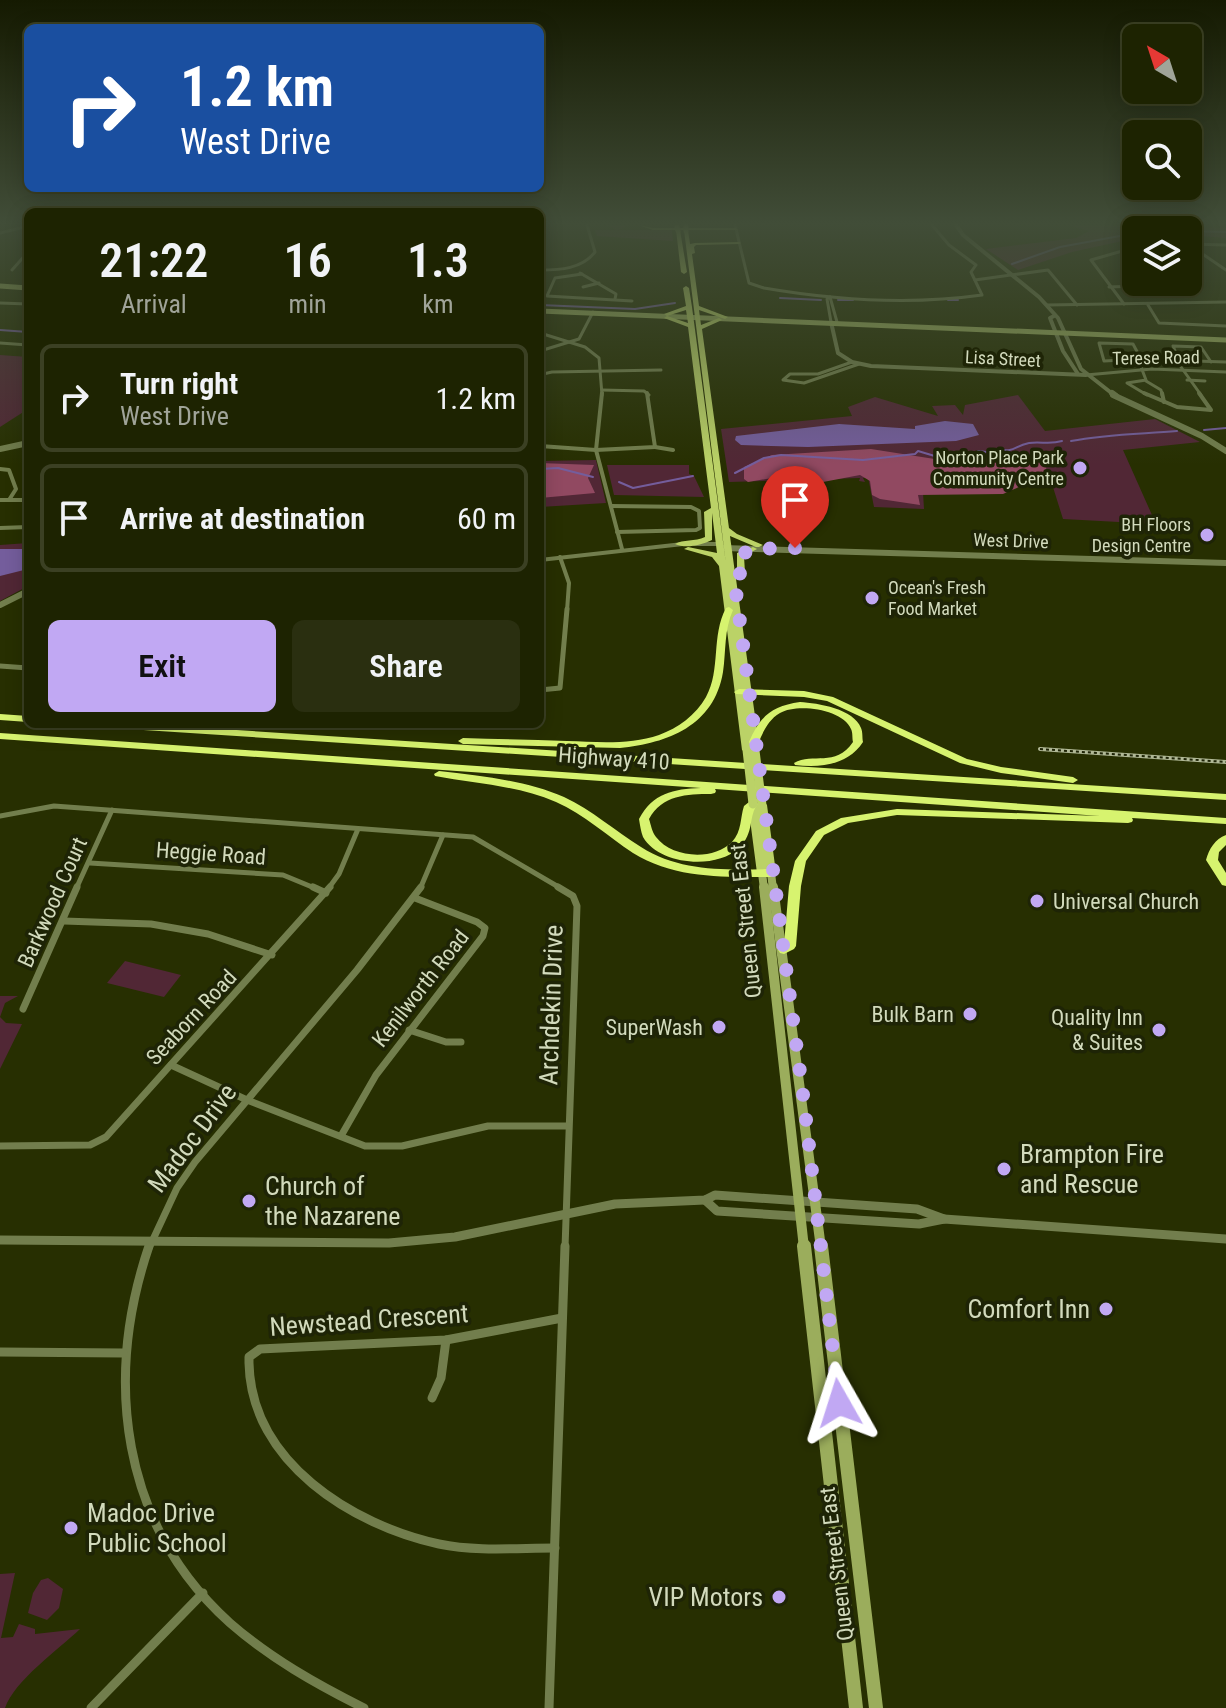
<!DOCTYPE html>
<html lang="en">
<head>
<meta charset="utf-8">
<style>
  body { margin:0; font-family:"Roboto Condensed",sans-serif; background:#2a2f10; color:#f1f3f6; height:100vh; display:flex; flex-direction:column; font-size:30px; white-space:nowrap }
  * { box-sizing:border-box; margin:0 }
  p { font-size:26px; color:#a0a499 }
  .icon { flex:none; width:44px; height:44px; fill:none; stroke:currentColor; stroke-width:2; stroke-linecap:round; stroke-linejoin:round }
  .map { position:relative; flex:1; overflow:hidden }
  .sheet { position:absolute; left:24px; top:208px; width:520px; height:520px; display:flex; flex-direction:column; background:#1d2301; border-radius:12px; box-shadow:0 4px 20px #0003,0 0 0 2px #3b4023 }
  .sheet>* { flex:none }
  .guide { position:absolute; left:24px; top:24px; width:520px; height:168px; border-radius:12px; box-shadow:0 4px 20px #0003,0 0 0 2px #3b4023; background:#1a4fa0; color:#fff; overflow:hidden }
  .needle { width:52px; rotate:321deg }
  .controls { position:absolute; left:1122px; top:24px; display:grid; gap:16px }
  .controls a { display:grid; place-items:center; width:80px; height:80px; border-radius:12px; background:#1d2301; box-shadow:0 4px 20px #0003,0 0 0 2px #3b4023; font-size:40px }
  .pin { position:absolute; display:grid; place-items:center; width:68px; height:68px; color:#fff; margin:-82px -34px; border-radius:50% 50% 50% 0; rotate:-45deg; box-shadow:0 0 8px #0007 }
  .pin .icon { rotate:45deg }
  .me { position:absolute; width:88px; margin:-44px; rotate:354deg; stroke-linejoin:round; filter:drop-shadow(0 0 6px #0008) }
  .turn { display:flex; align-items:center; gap:28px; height:168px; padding:0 24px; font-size:36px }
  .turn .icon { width:104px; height:104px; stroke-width:2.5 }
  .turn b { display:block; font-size:56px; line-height:68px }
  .eta { display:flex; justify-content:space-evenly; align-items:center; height:136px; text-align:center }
  .eta b { font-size:48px; font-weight:600; line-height:56px }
  .action { display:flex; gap:16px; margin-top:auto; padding:16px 24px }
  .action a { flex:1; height:92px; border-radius:12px; background:#c1a8f3; color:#111; font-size:32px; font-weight:600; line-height:92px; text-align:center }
  .action a+a { background:#2a2f10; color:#f1f3f6 }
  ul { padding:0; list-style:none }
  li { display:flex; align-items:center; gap:24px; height:108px; margin:0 16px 12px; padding:0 8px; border:4px solid #3b4023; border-radius:12px }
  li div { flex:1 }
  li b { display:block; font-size:30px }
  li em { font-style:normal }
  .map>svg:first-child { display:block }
  .green { fill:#512735 }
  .forest { fill:#914961 }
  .water { fill:#745d9c }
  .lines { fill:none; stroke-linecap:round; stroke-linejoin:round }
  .stream { stroke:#745d9c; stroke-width:2 }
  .minor-far4 { stroke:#727e4d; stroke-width:3 }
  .minor-far3 { stroke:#727e4d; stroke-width:4 }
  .minor-far2 { stroke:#727e4d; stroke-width:5 }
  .minor-far1 { stroke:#727e4d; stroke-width:7 }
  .minor { stroke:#727e4d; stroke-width:9 }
  .tertiary-far2 { stroke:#727e4d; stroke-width:4 }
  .tertiary-far1 { stroke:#727e4d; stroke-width:6 }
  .tertiary { stroke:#727e4d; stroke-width:9 }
  .secondary-far3 { stroke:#9bad5c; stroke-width:5 }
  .secondary-far2 { stroke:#9bad5c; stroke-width:8 }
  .secondary-far1 { stroke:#9bad5c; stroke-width:10 }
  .secondary { stroke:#9bad5c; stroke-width:14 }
  .primary { fill:#bbd267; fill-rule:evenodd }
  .motorway { fill:#d7f36f; fill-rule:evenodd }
  .rail-casing { stroke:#b0b896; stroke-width:4 }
  .rail { stroke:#1e2406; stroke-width:2; stroke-dasharray:3; stroke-linecap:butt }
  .primary-bridge-far1 { stroke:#bbd267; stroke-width:5 }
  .primary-bridge { stroke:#bbd267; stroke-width:9 }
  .route { stroke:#c1a8f3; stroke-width:14; stroke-dasharray:0 25.2 }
  .poi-dot { fill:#c1a8f3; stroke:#1e2406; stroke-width:3 }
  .labels { text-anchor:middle; stroke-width:7; stroke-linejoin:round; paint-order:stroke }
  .far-street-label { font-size:18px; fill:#d2dabc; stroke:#1e2406 }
  .far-poi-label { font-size:18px; fill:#d2dabc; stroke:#1e2406; text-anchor:end }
  .street-label { font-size:22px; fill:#d2dabc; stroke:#1e2406 }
  .poi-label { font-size:22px; fill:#d2dabc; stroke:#1e2406; text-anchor:end }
  .near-street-label { font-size:26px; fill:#d2dabc; stroke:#1e2406 }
  .near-poi-label { font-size:26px; fill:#d2dabc; stroke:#1e2406; text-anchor:start }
</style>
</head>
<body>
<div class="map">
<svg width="1226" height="1708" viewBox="0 0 1226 1708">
  <rect width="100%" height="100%" fill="#272f01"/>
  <g class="green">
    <polygon points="606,225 629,225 618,230 672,230 673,241 597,236 595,230 617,230"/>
    <polygon points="1068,225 1226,228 1226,238 1188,235 1188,230 1136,230 1136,238 1072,252 1018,270 986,249 1076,238 1089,231"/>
    <polygon points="0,355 28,357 28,409 0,427"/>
    <polygon points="1018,395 1045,431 1155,419 1200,442 1123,450 1156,524 1063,519 1052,484 923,492 924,509 874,507 868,477 863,478 865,482 859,481 860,478 729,482 721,429 852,416 848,407 875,397 938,416 932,406 955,405 963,415 965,405"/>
    <polygon points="596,460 606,503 540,507 540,461"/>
    <polygon points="607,465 689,465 689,474 694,476 704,497 614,495"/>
    <polygon points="28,543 28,586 0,601 0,545"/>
    <polygon points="125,961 181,975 164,997 107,983"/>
    <polygon points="0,996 18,996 5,1003 0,1017 6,1023 22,1024 0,1069"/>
    <path d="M 15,1573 L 1,1638 L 13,1637 L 19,1624 L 35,1629 L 35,1634 L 80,1629 C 59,1649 14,1681 5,1708 L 0,1708 L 0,1574 Z"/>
    <polygon points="48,1578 63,1589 59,1608 47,1620 28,1613 33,1593 41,1580"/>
  </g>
  <g class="forest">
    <polygon points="871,449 960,463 975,462 1004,453 1048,459 1046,468 1051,479 1033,481 1003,494 918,495 920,505 880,499 872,495 870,481 860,475 823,482 778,477 748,482 744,479 744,467 772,455"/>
    <polygon points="540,463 594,465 588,478 595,493 540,498"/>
  </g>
  <g class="water">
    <polygon points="945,421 973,424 979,435 956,441 808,447 741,445 735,440 736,436 839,424 915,429 915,426"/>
    <polygon points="0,549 28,549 28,569 0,576"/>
  </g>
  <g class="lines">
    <g class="stream">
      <polyline points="1188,231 1226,232"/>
      <polyline points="1012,264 1060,247 1136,233"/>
      <polyline points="780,298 821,300"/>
      <polyline points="838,300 853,300"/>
      <polyline points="948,300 958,300"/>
      <polyline points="540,305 635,309 675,303"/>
      <polyline points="0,330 28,332"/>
      <polyline points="1204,430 1226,428"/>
      <path d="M 1071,441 C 1106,434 1141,434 1177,431"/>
      <polyline points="540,469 558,468 593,477"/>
      <path d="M 735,473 L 764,458 L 781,455 L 863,460 L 915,454 L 918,451 L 938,457 L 966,453 L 975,456 L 978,451 L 994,453 L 997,449 C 1016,453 1013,446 1029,443 C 1041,441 1049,445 1062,441"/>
      <polyline points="619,482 633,488 693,476"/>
    </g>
    <g class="minor-far4">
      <path d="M 735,225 L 749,283 L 764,288 C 834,300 911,305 982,295 L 971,272 L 976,265 L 949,245 L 932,225"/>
      <polyline points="0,233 28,226"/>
      <polyline points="1188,244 1226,270"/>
      <polyline points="1188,244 1226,245"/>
      <polyline points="12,270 28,252"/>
      <path d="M 540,270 C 560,270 582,269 595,252 L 587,225"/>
      <polyline points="580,273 616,294 615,299"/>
      <polyline points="582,274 555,278 547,296 632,301"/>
      <polyline points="975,280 1048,270 1077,305"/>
      <polyline points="583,287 599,283"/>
      <polyline points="1109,287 1191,284 1188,281"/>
      <polyline points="830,297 837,322"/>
      <polyline points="830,297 827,299 831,322"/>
      <polyline points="0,303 28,304"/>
      <polyline points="1124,304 1091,260 1136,247"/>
      <polyline points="1047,305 1226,302"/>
      <polyline points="1148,305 1159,323 1226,326"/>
      <polyline points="540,333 585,347 599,358 602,395"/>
      <polyline points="0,343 28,345"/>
      <polygon points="1099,343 1133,344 1141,359 1104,361"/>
      <polyline points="540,351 579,339 593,312"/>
      <polyline points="1138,359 1146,380 1127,383 1147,395"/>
      <polyline points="1141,359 1157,360"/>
      <polyline points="1164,360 1226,362"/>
      <polyline points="1176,360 1201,395"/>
      <polyline points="1179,360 1173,346 1201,347 1211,362"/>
      <polyline points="852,362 818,374 790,374 783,380 804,383 859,364"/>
      <polyline points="1086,375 1152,369 1226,372"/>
      <polyline points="1187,380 1205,381"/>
      <polyline points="1146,381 1161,390 1162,395"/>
      <polyline points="540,390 543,374 552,372 661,370"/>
      <polyline points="602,390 644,391 649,395"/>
    </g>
    <g class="minor-far3">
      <polyline points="602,393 596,450 622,549"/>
      <polyline points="1144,393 1177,407 1211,410 1199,393"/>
      <polyline points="1162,393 1164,402"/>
      <polyline points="540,446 596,450 655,447 647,393"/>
      <polyline points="655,447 673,450"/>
      <polyline points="0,469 9,470 16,489 9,500"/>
      <polyline points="0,500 28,500"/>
      <polyline points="611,506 691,507 699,511 700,528 696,530 617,532"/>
      <polyline points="0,528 28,527"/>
      <polyline points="694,544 720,544"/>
      <polyline points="560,557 569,583 567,611"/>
      <polyline points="540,560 683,544"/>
    </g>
    <g class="minor-far2">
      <polyline points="0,666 28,668"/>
      <polyline points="540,690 560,688 567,609"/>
      <polyline points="0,816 54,806 473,837 562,889"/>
      <polyline points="90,863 283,875 317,889"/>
      <polyline points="76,889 112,810"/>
      <polyline points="328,889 339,874 358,829"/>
      <polyline points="420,889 443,835"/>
    </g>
    <g class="minor-far1">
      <polyline points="313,887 326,893"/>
      <polyline points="558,887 573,896 577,906 565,1248"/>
      <polyline points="64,921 151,924 208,934 272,955"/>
      <polyline points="23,1009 77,887"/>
      <polyline points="409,1030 446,1042 461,1042"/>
      <polyline points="171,1065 247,1100 365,1146 402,1146 488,1126 568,1126"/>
      <polyline points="341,1136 376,1075 483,936 485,928 477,922 415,898"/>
      <polyline points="0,1146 90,1145 106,1137 330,887"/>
      <polyline points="149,1248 177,1188 195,1162 357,970 421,887"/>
    </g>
    <g class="minor">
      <path d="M 149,1246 C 104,1379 120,1524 230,1623 C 270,1658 316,1684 364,1708"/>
      <polyline points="0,1352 123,1353"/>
      <polyline points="432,1398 441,1378 446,1340"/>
      <path d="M 555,1548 C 517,1548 477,1552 439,1544 C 352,1525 251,1462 249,1363 L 249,1357 L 260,1349 L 446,1340 L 562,1318"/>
      <polyline points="91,1708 203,1593"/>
      <polyline points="549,1708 565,1246"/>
    </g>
    <g class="tertiary-far2">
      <polyline points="956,225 963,235 1039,297 1058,318 1081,369 1114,395"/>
      <polyline points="1054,316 1050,318 1063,351 1078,374"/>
      <polyline points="831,322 838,353 852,362 871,366 1086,375"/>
    </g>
    <g class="tertiary-far1">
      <polyline points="1112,393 1116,396"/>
      <polyline points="1113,395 1202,436 1226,451"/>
      <polyline points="0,449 28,443"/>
      <polyline points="723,548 1226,563"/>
      <polyline points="0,605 28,591"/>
    </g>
    <g class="tertiary">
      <polyline points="705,1200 717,1211 919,1224 944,1219 1226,1239"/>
      <polyline points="0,1240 389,1243 455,1237 615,1204 705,1200 715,1195 917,1209 944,1219"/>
    </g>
    <g class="secondary-far3">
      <polyline points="0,286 28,288"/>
      <polyline points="540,311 1226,340"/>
    </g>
    <g class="secondary-far2">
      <polyline points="762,873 764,889"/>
      <polyline points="771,873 773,889"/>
    </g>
    <g class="secondary-far1">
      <polyline points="764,887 804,1248"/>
      <polyline points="773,887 821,1248"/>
    </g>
    <g class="secondary">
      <polyline points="804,1246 856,1708"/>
      <polyline points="821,1246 876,1708"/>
    </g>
    <g class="primary">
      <path d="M 638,225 L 653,228 L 736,228 L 738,230 L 688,230 L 690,244 L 695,243 L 739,242 L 741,243 L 739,244 L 696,245 L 694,247 L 695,253 L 692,254 L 699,306 L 728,317 L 725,319 L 699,310 L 701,325 L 719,318 L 722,320 L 702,329 L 729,528 L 737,534 L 763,545 L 759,547 L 756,547 L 730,536 L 735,573 L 737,572 L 737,553 L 753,547 L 757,549 L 744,556 L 745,573 L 736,579 L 759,745 L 757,747 L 751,747 L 750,752 L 747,753 L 742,750 L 719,566 L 712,557 L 684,549 L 688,547 L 717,553 L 712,513 L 712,540 C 701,545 686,549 675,544 C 683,539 695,542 705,537 L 704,512 L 711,508 L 688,327 L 664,318 L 667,316 L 688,323 L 686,310 L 667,316 L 664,314 L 686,306 L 683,288 L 686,286 L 689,288 L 692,307 L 726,564 L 684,230 L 680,230 L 687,272 L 684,274 L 681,272 L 676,230 L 653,230 Z"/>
      <polygon points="753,801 758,804 762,802 765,803 767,805 776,873 771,876 766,874 762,876 757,873 748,804"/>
    </g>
    <g class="motorway">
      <path d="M 729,607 L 733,610 C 724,630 726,651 723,672 C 714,726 668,743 620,748 L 463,744 L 458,741 L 463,738 C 498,739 533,740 567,741 C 597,742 630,745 659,735 C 678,728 696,715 706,697 C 721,670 711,636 726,608 Z"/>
      <polygon points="739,689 804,691 833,697 967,759 1001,767 1073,777 1078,780 1073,783 1001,773 960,763 827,701 804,697 736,694 734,692"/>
      <path d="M 800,702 C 818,703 854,709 861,728 C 863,733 862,737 863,742 C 848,765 821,768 795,765 L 794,763 C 813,752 835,768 853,742 C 852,738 853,733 851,729 C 843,709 797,703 780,713 C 768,720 763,732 758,744 L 750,744 L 749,742 C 760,716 772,706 800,702 Z"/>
      <polygon points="0,714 28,716 28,722 0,720"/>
      <polygon points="92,724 143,724 1226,794 1226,800 97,727"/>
      <path d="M 0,733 L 1226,818 L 1226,824 L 1132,818 L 1133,820 L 1132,822 L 1128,823 L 897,815 L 848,823 L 824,835 L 806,861 L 801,886 L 796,946 L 794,949 L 784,954 L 780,953 L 778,950 L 784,944 L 789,886 L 795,861 L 816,831 L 841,818 L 897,809 L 1100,816 L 715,789 L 716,791 L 715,793 L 711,794 C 687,794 662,795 649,819 C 651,825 652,832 656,837 C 672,858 713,861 732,842 C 742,831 740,818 744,806 L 749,802 L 757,802 L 758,804 C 748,815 755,833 739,848 C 716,870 659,865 643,837 C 641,832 640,825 639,819 C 653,793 673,789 701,788 L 0,739 Z"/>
      <path d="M 439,771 C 481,776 525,780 564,797 C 592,810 615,831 641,847 C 680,872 726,870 771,869 L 777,873 L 771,877 C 724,877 675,879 633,853 C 607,836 584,814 556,802 C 517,785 476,784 435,776 L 434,774 Z"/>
      <path d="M 1226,835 L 1226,845 L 1219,852 L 1218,860 L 1226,873 L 1226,886 L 1222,885 L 1206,860 C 1209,849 1215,839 1226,835 Z"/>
    </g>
    <g class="rail-casing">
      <polyline id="rail" points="1040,749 1226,762"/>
    </g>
    <use href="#rail" class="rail"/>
    <g class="primary-bridge-far1">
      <polyline points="686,226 686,231"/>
      <polyline points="677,227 678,231"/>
    </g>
    <g class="primary-bridge">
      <polyline points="747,750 753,804"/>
      <polyline points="755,751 762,805"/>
    </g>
  </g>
  <linearGradient id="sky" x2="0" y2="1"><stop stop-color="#151a01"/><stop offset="0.48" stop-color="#414d38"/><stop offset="1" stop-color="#414d38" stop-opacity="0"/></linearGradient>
  <rect width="1226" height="465" fill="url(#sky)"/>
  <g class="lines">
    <polyline class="route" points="795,548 753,549 740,555 741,573 734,577 804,1102 839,1403"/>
  </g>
  <g class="poi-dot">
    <circle cx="1080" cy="468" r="8"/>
    <circle cx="1207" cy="535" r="8"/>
    <circle cx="872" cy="598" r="8"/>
    <circle cx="1037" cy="901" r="8"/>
    <circle cx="970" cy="1014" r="8"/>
    <circle cx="719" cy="1027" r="8"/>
    <circle cx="1159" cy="1030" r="8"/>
    <circle cx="1004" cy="1169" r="8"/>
    <circle cx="249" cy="1201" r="8"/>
    <circle cx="1106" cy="1309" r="8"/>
    <circle cx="71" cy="1528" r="8"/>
    <circle cx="779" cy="1597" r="8"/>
  </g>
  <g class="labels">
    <g class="far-street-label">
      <text transform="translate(1156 358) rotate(-1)" y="6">Terese Road</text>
      <text transform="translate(1003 359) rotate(3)" y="6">Lisa Street</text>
      <text transform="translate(1011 541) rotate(2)" y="6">West Drive</text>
    </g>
    <g class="far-poi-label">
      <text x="1064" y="464">Norton Place Park<tspan x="1064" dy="21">Community Centre</tspan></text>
      <text x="1191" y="531">BH Floors<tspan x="1191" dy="21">Design Centre</tspan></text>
      <text x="888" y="594" text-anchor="start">Ocean's Fresh<tspan x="888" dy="21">Food Market</tspan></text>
    </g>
    <g class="street-label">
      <text transform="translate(614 758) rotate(4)" y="8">Highway 410</text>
      <text transform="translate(211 853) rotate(4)" y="8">Heggie Road</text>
      <text transform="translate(52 902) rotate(-66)" y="8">Barkwood Court</text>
      <text transform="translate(745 921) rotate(-96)" y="8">Queen Street East</text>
      <text transform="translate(420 988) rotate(-52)" y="8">Kenilworth Road</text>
      <text transform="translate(191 1017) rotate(-47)" y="8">Seaborn Road</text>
      <text transform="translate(836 1564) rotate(-97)" y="8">Queen Street East</text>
    </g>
    <g class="poi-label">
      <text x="1053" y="909" text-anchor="start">Universal Church</text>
      <text x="954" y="1022">Bulk Barn</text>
      <text x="1143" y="1025">Quality Inn<tspan x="1143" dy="25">&amp; Suites</tspan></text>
      <text x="703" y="1035">SuperWash</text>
    </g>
    <g class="near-street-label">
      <text transform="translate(551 1005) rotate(-88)" y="9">Archdekin Drive</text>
      <text transform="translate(192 1138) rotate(-53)" y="9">Madoc Drive</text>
      <text transform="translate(369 1320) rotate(-4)" y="9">Newstead Crescent</text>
    </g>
    <g class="near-poi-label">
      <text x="1020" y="1163">Brampton Fire<tspan x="1020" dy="30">and Rescue</tspan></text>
      <text x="265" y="1195">Church of<tspan x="265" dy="30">the Nazarene</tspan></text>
      <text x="1090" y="1318" text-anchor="end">Comfort Inn</text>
      <text x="87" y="1522">Madoc Drive<tspan x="87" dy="30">Public School</tspan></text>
      <text x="763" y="1606" text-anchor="end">VIP Motors</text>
    </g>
  </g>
</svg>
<div class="controls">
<a><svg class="needle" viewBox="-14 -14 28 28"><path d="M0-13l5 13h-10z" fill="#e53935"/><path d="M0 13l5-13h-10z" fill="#a0a499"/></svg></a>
<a><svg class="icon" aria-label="search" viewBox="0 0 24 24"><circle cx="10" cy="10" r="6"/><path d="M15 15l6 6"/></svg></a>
<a><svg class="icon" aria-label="layers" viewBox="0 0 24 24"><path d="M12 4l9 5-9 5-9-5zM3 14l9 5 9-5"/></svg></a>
</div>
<div class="pin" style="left:795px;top:548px;background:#d93025"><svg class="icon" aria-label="arrive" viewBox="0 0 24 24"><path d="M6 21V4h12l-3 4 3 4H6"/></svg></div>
<svg class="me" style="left:839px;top:1403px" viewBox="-20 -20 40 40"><path d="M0-17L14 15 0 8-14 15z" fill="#c1a8f3" stroke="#fff" stroke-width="4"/></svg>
<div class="guide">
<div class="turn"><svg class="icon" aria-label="right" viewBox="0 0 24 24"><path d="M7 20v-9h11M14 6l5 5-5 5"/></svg><div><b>1.2 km</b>West Drive</div></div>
</div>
<section class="sheet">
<div class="eta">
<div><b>21:22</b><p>Arrival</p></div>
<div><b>16</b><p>min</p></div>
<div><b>1.3</b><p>km</p></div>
</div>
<ul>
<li><svg class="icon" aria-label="right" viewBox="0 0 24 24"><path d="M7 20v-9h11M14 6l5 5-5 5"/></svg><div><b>Turn right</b><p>West Drive</p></div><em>1.2 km</em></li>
<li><svg class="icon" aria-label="arrive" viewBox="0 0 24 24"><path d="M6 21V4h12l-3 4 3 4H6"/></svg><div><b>Arrive at destination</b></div><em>60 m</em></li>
</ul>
<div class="action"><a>Exit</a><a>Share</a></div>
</section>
</div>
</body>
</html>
